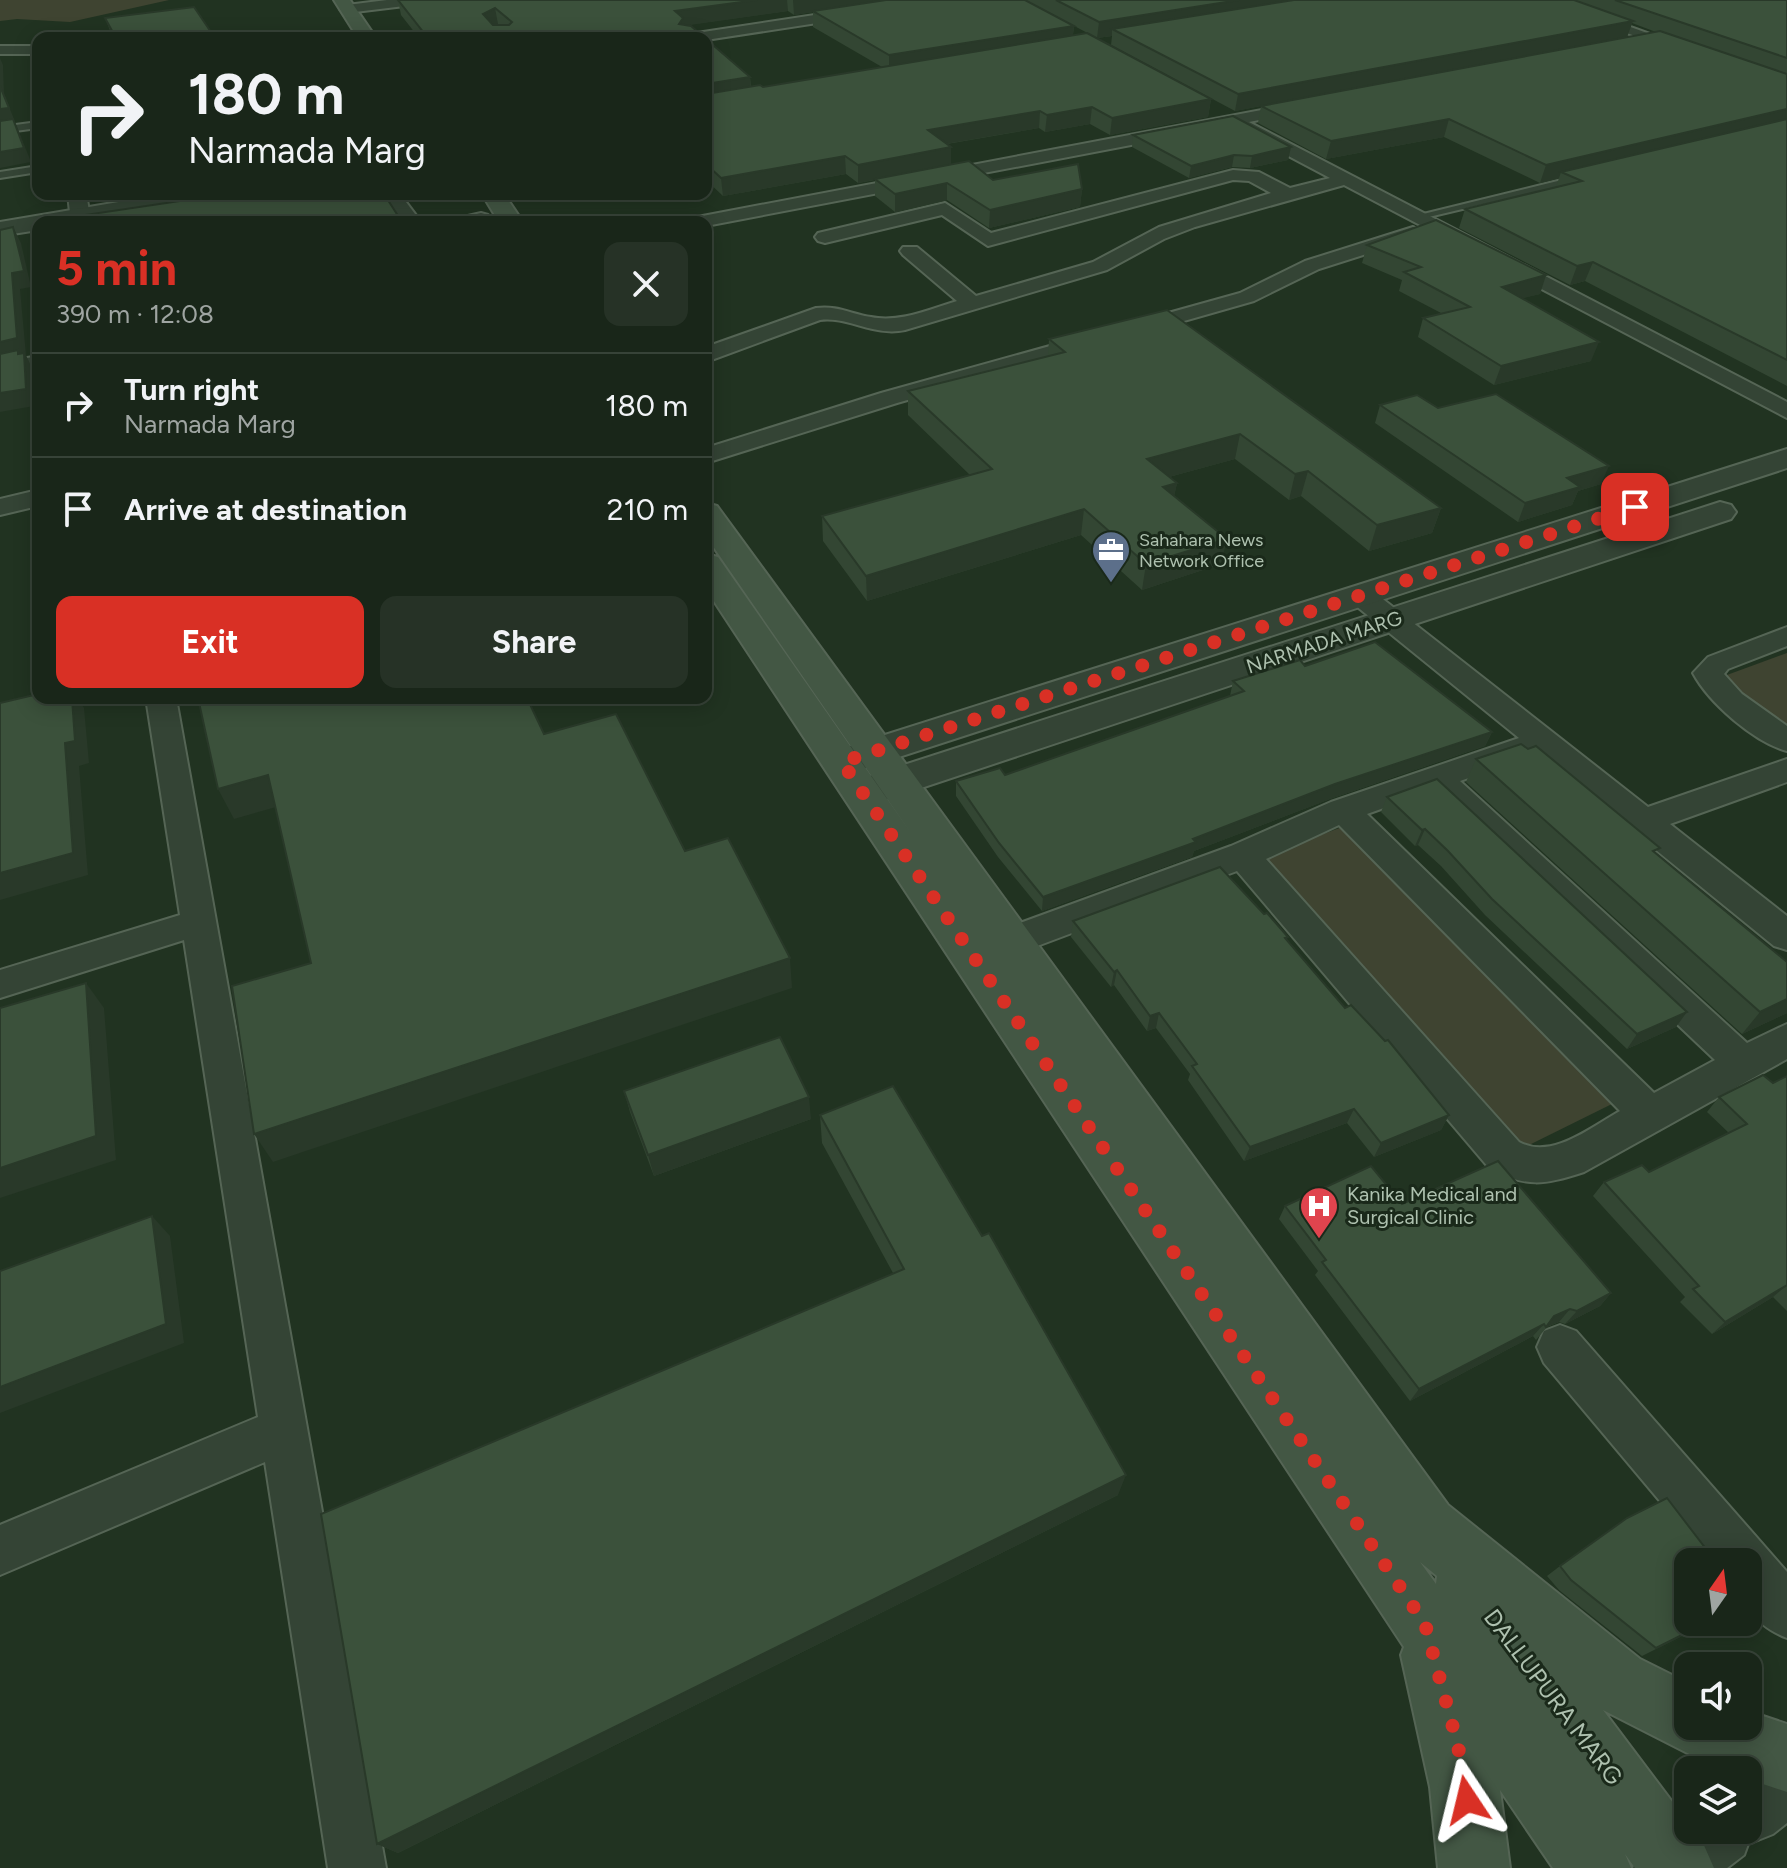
<!DOCTYPE html>
<html lang="en">
<head>
<meta charset="utf-8">
<style>
  body { margin:0; font-family:Figtree,sans-serif; background:#263226; color:#f1f3f6; height:100vh; display:flex; flex-direction:column; font-size:30px; white-space:nowrap }
  * { box-sizing:border-box; margin:0 }
  p { font-size:26px; color:#9fa5a2 }
  .icon { flex:none; width:44px; height:44px; fill:none; stroke:currentColor; stroke-width:2; stroke-linecap:round; stroke-linejoin:round }
  .map { position:relative; flex:1; overflow:hidden }
  .details { position:absolute; left:32px; top:216px; width:680px; height:488px; display:flex; flex-direction:column; background:#192619; border-radius:16px; box-shadow:0 4px 20px #0003,0 0 0 2px #374338 }
  .details>* { flex:none }
  .hud { position:absolute; left:32px; top:32px; width:680px; height:168px; border-radius:16px; box-shadow:0 4px 20px #0003,0 0 0 2px #374338; background:#192619; color:#f1f3f6; overflow:hidden }
  .needle { width:52px; rotate:14deg }
  .tools { position:absolute; left:1674px; top:1548px; display:grid; gap:16px }
  .tools a { display:grid; place-items:center; width:88px; height:88px; border-radius:16px; background:#192619; box-shadow:0 4px 20px #0003,0 0 0 2px #374338; font-size:40px }
  .pin { position:absolute; display:grid; place-items:center; width:68px; height:68px; color:#fff; margin:-34px; border-radius:16px; box-shadow:0 4px 12px #0006 }
  .me { position:absolute; width:88px; margin:-44px; rotate:350deg; stroke-linejoin:round; filter:drop-shadow(0 0 6px #0008) }
  .turn { display:flex; align-items:center; gap:28px; height:168px; padding:0 24px; font-size:36px }
  .turn .icon { width:104px; height:104px; stroke-width:2.5 }
  .turn b { display:block; font-size:56px; line-height:68px }
  .round { display:grid; place-items:center; flex:none; width:84px; height:84px; border-radius:16px; background:#263226 }
  .overview { display:flex; align-items:center; justify-content:space-between; height:136px; padding:0 24px }
  h1 { font-size:48px; font-weight:700; line-height:60px; color:#d93025 }
  .primary-button { display:flex; gap:16px; margin-top:auto; padding:16px 24px }
  .primary-button a { flex:1; height:92px; border-radius:16px; background:#d93025; color:#fff; font-size:32px; font-weight:700; line-height:92px; text-align:center }
  .primary-button a+a { background:#263226; color:#f1f3f6 }
  ul { padding:0; list-style:none }
  li { display:flex; align-items:center; gap:24px; height:104px; padding:0 24px; border-top:2px solid #374338 }
  li div { flex:1 }
  li b { display:block; font-size:30px }
  li em { font-style:normal }
  .map>svg:first-child { display:block }
  .green { fill:#3f4431 }
  .lines { fill:none; stroke-linecap:round; stroke-linejoin:round }
  .service-casing { stroke:#556555; stroke-width:4 }
  .minor-casing { stroke:#556555; stroke-width:4 }
  .tertiary-casing { stroke:#556555; stroke-width:4 }
  .secondary-casing { stroke:#556555; stroke-width:4 }
  .service { fill:#344435; fill-rule:evenodd }
  .minor { fill:#344435; fill-rule:evenodd }
  .tertiary { fill:#344435; fill-rule:evenodd }
  .secondary { fill:#435744; fill-rule:evenodd }
  .wall { fill:#334633; fill-rule:evenodd }
  .shaded-wall { fill:#293929 }
  .building { fill:#3b513b; stroke:#293929; stroke-width:2; fill-rule:evenodd }
  .route { stroke:#d93025; stroke-width:14; stroke-dasharray:0 25.2 }
  .labels { text-anchor:middle; stroke-width:6; stroke-linejoin:round; paint-order:stroke }
  .far-poi-label { font-size:18px; fill:#aec1af; stroke:#1a291a; text-anchor:start }
  .street-label { font-size:20px; fill:#aec1af; stroke:#1a291a }
  .poi-label { font-size:20px; fill:#aec1af; stroke:#1a291a; text-anchor:start }
  .near-street-label { font-size:24px; fill:#aec1af; stroke:#1a291a }
</style>
</head>
<body>
<div class="map">
<svg width="1787" height="1868" viewBox="0 0 1787 1868">
  <rect width="100%" height="100%" fill="#213321"/>
  <g class="green">
    <polygon points="0,0 169,0 70,22 17,19 0,21"/>
    <polygon points="1787,653 1787,729 1716,679"/>
    <polygon points="1342,827 1620,1100 1521,1149 1252,861"/>
  </g>
  <g class="lines">
    <g class="service-casing">
      <g id="service">
        <polygon points="264,33 267,37 233,38 237,36"/>
        <polygon points="38,122 38,128 0,133 0,127"/>
        <polygon points="38,166 38,172 0,178 0,172"/>
        <polygon points="1578,176 1581,181 1416,220 1411,217"/>
        <polygon points="38,356 38,362 0,369 0,363"/>
      </g>
    </g>
    <g class="minor-casing">
      <g id="minor">
        <polygon points="387,0 428,0 421,4 347,13 340,9 347,5"/>
        <polygon points="913,0 948,0 941,4 706,40 683,38 690,34"/>
        <polygon points="1536,0 1556,0 1694,50 1692,53 1682,53"/>
        <rect x="0" y="46" width="38" height="8"/>
        <path d="M 1309,101 L 1315,103 L 1315,109 L 1249,122 L 1787,402 L 1787,418 L 1344,185 L 1195,227 L 1164,239 L 1107,270 L 905,330 C 874,337 848,316 820,320 L 706,362 L 706,347 L 816,308 C 837,305 851,314 871,317 C 900,323 930,309 957,301 L 903,255 L 900,251 L 903,247 L 917,247 L 976,296 L 1093,262 L 1159,227 L 1271,193 L 1249,181 L 1233,180 L 988,246 L 942,215 L 825,243 L 818,241 L 815,237 L 818,233 L 945,203 L 991,233 L 1233,170 L 1259,172 L 1290,188 L 1330,178 L 1241,131 L 1241,124 L 706,226 L 706,222 L 689,222 L 692,218 Z"/>
        <polygon points="68,194 86,194 91,222 71,222"/>
        <polygon points="382,194 400,194 421,222 401,222"/>
        <polygon points="481,213 488,215 488,222 456,222 459,218"/>
        <polygon points="1413,227 1423,233 1420,237 1319,269 1254,301 897,403 706,463 706,448 881,393 1240,293 1305,261"/>
        <polygon points="38,490 38,506 0,515 0,499"/>
        <path d="M 1360,587 L 1370,589 L 1648,807 L 1787,759 L 1787,782 L 1670,824 L 1787,916 L 1787,950 L 1774,946 L 1538,754 L 1460,781 L 1747,1043 L 1787,1024 L 1787,1059 L 1584,1172 C 1545,1185 1526,1188 1489,1168 L 1237,871 L 1024,951 L 1011,955 L 998,951 L 993,941 L 998,931 L 1231,846 L 1331,802 L 1519,738 L 1350,601 L 1346,595 L 1350,589 ZM 1431,791 L 1715,1060 L 1654,1093 L 1367,814 ZM 1339,825 L 1620,1111 C 1591,1127 1552,1160 1519,1142 L 1266,859 Z"/>
        <path d="M 1787,627 L 1787,646 L 1728,669 L 1724,674 L 1742,694 L 1787,726 L 1787,751 C 1754,742 1709,703 1693,673 L 1708,657 Z"/>
        <polygon points="146,698 176,698 386,1868 328,1868 265,1462 0,1575 0,1525 258,1417 184,940 0,998 0,970 180,915"/>
        <path d="M 1560,1325 L 1576,1331 L 1787,1572 L 1787,1638 C 1745,1621 1748,1602 1748,1562 L 1711,1562 L 1544,1363 L 1537,1347 L 1544,1331 Z"/>
      </g>
    </g>
    <g class="tertiary-casing">
      <g id="tertiary">
        <path d="M 166,194 L 204,194 L 201,199 C 146,213 95,222 38,222 L 38,230 L 0,236 L 0,222 Z"/>
        <polygon points="1787,449 1787,468 856,771 842,775 828,771 822,762 828,753"/>
        <polygon points="1720,502 1731,505 1736,512 1731,519 876,803 862,807 848,803 842,793 848,783"/>
        <polygon points="1787,1746 1787,1823 1773,1834 1748,1844 1744,1855 1727,1868 1633,1868 1644,1843 1688,1810 1688,1830 1748,1830 1748,1770 1743,1770 1763,1756"/>
      </g>
    </g>
    <g class="secondary-casing">
      <g id="secondary">
        <polygon points="334,0 350,0 376,38 358,38"/>
        <polygon points="482,194 504,194 523,222 499,222"/>
        <path d="M 706,503 L 717,506 L 1448,1505 L 1640,1659 L 1688,1683 L 1688,1726 L 1748,1726 L 1748,1711 L 1787,1724 L 1787,1792 L 1748,1779 L 1748,1770 L 1724,1770 L 1711,1765 L 1603,1710 L 1688,1823 L 1688,1830 L 1693,1830 L 1703,1843 L 1714,1868 L 1635,1868 L 1625,1854 L 1631,1868 L 1553,1868 L 1500,1790 L 1510,1868 L 1438,1868 L 1430,1787 L 1401,1655 L 1404,1647 L 706,589 L 706,554 L 718,557 L 913,836 L 706,536 ZM 1420,1562 L 1437,1576 L 1436,1584 Z"/>
      </g>
    </g>
    <use href="#service" class="service"/>
    <use href="#minor" class="minor"/>
    <use href="#tertiary" class="tertiary"/>
    <use href="#secondary" class="secondary"/>
  </g>
  <g class="wall">
    <polygon points="398,0 1025,0 1074,26 1073,35 1211,99 1208,117 1110,135 1090,124 1045,132 1039,128 947,144 951,165 993,180 1082,189 1080,207 989,228 947,200 895,212 875,196 875,180 858,183 846,174 723,196 706,180 706,39 750,77 751,87 763,87 882,67 813,27 813,12 794,15 788,11 687,25 705,38 419,38 401,15"/>
    <path d="M 1025,0 L 1787,0 L 1787,386 L 1585,281 L 1570,285 L 1459,228 L 1465,209 L 1556,188 L 1559,178 L 1540,183 L 1444,137 L 1326,159 L 1258,123 L 1261,106 L 1235,111 L 1111,45 L 1112,36 L 1097,38 ZM 1632,23 L 1656,32 L 1627,37 Z"/>
    <polygon points="105,18 215,38 113,38"/>
    <polygon points="1133,135 1291,147 1288,160 1250,168 1232,167 1189,178 1132,147"/>
    <polygon points="1367,245 1546,275 1540,294 1522,298 1591,361 1494,385 1418,337 1423,318 1441,313 1399,291 1402,280 1362,263"/>
    <polygon points="1049,339 1441,508 1432,533 1369,551 1301,496 1289,500 1235,459 1169,477 1177,483 1174,496 1221,564 1142,590 1081,535 867,601 823,541 822,516 970,475 908,415 908,391 1048,356"/>
    <polygon points="1380,405 1438,408 1601,484 1578,491 1572,505 1518,522 1375,423"/>
    <polygon points="1305,666 1492,732 1485,746 1330,799 1194,851 1192,857 1042,911 998,857 956,796 956,781 1005,775 1230,696 1233,681"/>
    <polygon points="1476,759 1656,854 1787,962 1787,1013 1742,1034 1466,782"/>
    <polygon points="1387,797 1676,1027 1627,1049 1485,915 1441,866 1418,845 1415,846 1381,812"/>
    <polygon points="1073,921 1287,941 1345,1008 1449,1115 1441,1130 1374,1157 1347,1123 1244,1161 1188,1080 1190,1074 1156,1028 1147,1031 1114,985 1111,987 1071,937"/>
    <polygon points="1787,1076 1787,1311 1773,1297 1712,1334 1680,1302 1685,1297 1593,1196 1604,1182 1649,1172 1729,1133 1707,1112 1719,1097 1773,1083"/>
    <polygon points="624,1091 811,1119 654,1176 630,1112"/>
    <polygon points="820,1115 1118,1495 398,1853 377,1844 893,1273 822,1143"/>
    <polygon points="1402,1204 1611,1293 1600,1306 1565,1324 1559,1322 1547,1327 1536,1340 1533,1336 1410,1401 1315,1275 1318,1271 1279,1219 1285,1206"/>
    <polygon points="1560,1566 1710,1622 1642,1656 1559,1590 1547,1576"/>
  </g>
  <g class="shaded-wall">
    <polygon points="757,0 787,0 788,11 683,26 684,34 675,11"/>
    <polygon points="793,0 893,0 794,15"/>
    <polygon points="1239,0 1332,0 1112,29 1112,36 1097,38 1099,22"/>
    <polygon points="495,8 498,24 486,30 483,14"/>
    <polygon points="1633,21 1627,37 1235,111 1238,94"/>
    <polygon points="1074,26 1072,42 889,71 889,55"/>
    <polygon points="0,58 3,65 4,94 31,162 0,168"/>
    <polygon points="750,77 751,94 706,101 706,84"/>
    <polygon points="1211,99 1208,117 1110,135 1112,118"/>
    <polygon points="1092,107 1090,124 1045,132 1047,115"/>
    <polygon points="1787,109 1787,124 1561,172 1559,178 1540,183 1546,165"/>
    <polygon points="1040,111 1039,128 928,147 928,130"/>
    <polygon points="1449,119 1444,137 1326,159 1331,141"/>
    <polygon points="951,147 951,165 858,183 858,165"/>
    <polygon points="1291,147 1288,160 1250,168 1252,156"/>
    <polygon points="1234,155 1232,167 1189,178 1191,166"/>
    <polygon points="845,156 846,174 723,196 721,178"/>
    <polygon points="947,183 947,200 895,212 895,194"/>
    <polygon points="1082,189 1080,207 989,228 990,210"/>
    <polygon points="13,227 21,243 31,287 20,289 26,355 33,370 34,406 0,412 0,342 12,273"/>
    <polygon points="1593,262 1585,281 1570,285 1577,266"/>
    <polygon points="1546,275 1540,294 1496,305 1502,287"/>
    <polygon points="1599,342 1591,361 1494,385 1501,366"/>
    <polygon points="1240,434 1235,459 1143,484 1147,459"/>
    <polygon points="1609,466 1601,484 1578,491 1572,505 1518,522 1525,503 1567,478"/>
    <polygon points="1308,471 1301,496 1289,500 1295,474"/>
    <polygon points="1177,483 1172,508 1163,487"/>
    <polygon points="1441,508 1432,533 1369,551 1377,525"/>
    <polygon points="1084,509 1081,535 867,601 866,576"/>
    <polygon points="1227,539 1221,564 1142,590 1146,564"/>
    <polygon points="72,698 78,698 84,708 89,763 79,766 88,875 0,900 0,873 65,743"/>
    <polygon points="1492,732 1485,746 1330,799 1194,851 1192,857 1042,911 1043,897 1335,784"/>
    <polygon points="268,775 283,805 234,819 218,789"/>
    <polygon points="1425,829 1418,845 1415,846 1422,830"/>
    <polygon points="790,958 792,988 273,1162 254,1134"/>
    <polygon points="1117,970 1114,985 1111,987 1114,972"/>
    <polygon points="86,983 104,1008 116,1160 0,1198 0,1168"/>
    <polygon points="1787,999 1787,1013 1742,1034 1760,1012"/>
    <polygon points="1687,1012 1676,1027 1627,1049 1637,1034"/>
    <polygon points="1159,1013 1156,1028 1147,1031 1150,1016"/>
    <polygon points="809,1097 811,1119 654,1176 648,1155"/>
    <polygon points="1354,1109 1347,1123 1244,1161 1250,1147"/>
    <polygon points="1449,1115 1441,1130 1374,1157 1381,1143"/>
    <polygon points="152,1216 170,1236 184,1343 0,1413 0,1387"/>
    <polygon points="1787,1285 1773,1297 1712,1334 1725,1322"/>
    <polygon points="1611,1293 1600,1306 1565,1324 1577,1311"/>
    <polygon points="1570,1309 1559,1322 1546,1327 1554,1316"/>
    <polygon points="1544,1324 1533,1336 1410,1401 1419,1389"/>
    <polygon points="1126,1475 1118,1495 398,1853 377,1844"/>
  </g>
  <g class="building">
    <path d="M 398,0 L 757,0 L 675,11 L 683,18 L 679,24 L 691,26 L 705,38 L 428,38 ZM 495,8 L 512,22 L 509,25 L 493,25 L 483,14 Z"/>
    <polygon points="886,0 1025,0 1074,26 889,55 813,11"/>
    <polygon points="1056,0 1239,0 1099,22"/>
    <polygon points="1294,0 1574,0 1633,21 1238,94 1112,29"/>
    <polygon points="1615,0 1787,0 1787,58"/>
    <polygon points="194,7 215,38 116,38 105,18"/>
    <polygon points="1660,31 1787,74 1787,109 1546,165 1449,119 1331,141 1261,106"/>
    <polygon points="1087,33 1211,99 1112,118 1092,107 1047,115 1040,111 928,130 951,147 858,165 845,156 721,178 706,164 706,94 760,85 763,87"/>
    <polygon points="706,39 750,77 706,84"/>
    <polygon points="0,86 9,108 0,109"/>
    <polygon points="1233,116 1291,147 1252,156 1234,155 1191,166 1133,135"/>
    <polygon points="13,119 24,148 0,152 0,121"/>
    <polygon points="1787,119 1787,360 1593,262 1577,266 1465,209 1582,181 1561,172"/>
    <polygon points="969,161 993,180 1078,164 1082,189 990,210 947,183 895,194 875,179"/>
    <polygon points="227,194 384,194 402,222 86,222 85,215"/>
    <polygon points="1436,220 1546,275 1502,287 1599,342 1501,366 1423,318 1470,307 1404,272 1421,267 1367,245"/>
    <polygon points="13,227 24,271 12,273 17,338 0,342 0,230"/>
    <polygon points="1167,310 1441,508 1377,525 1308,471 1295,474 1240,434 1147,459 1177,483 1163,487 1227,539 1146,564 1084,509 866,576 822,516 992,469 908,391 1065,352 1049,339"/>
    <polygon points="18,350 18,354 24,353 26,389 0,393 0,354"/>
    <polygon points="1496,394 1609,466 1567,478 1580,487 1525,503 1380,405 1417,395 1438,408"/>
    <polygon points="1375,642 1492,732 1335,784 1193,839 1196,842 1043,897 999,843 956,781 1000,768 1005,775 1244,691 1233,681 1300,660 1305,666"/>
    <polygon points="38,694 38,698 72,698 75,741 65,743 73,853 0,873 0,703"/>
    <polygon points="198,698 527,698 544,734 616,714 685,851 728,838 790,958 254,1134 232,986 311,963 268,775 218,789"/>
    <polygon points="1521,744 1528,749 1536,746 1660,848 1653,851 1787,962 1787,999 1760,1012 1476,759"/>
    <polygon points="1437,779 1687,1012 1637,1034 1492,899 1448,851 1425,829 1422,830 1387,797"/>
    <polygon points="1220,867 1264,914 1267,913 1288,937 1285,938 1345,1008 1351,1005 1385,1041 1388,1040 1449,1115 1381,1143 1354,1109 1250,1147 1192,1066 1197,1064 1159,1013 1150,1016 1117,970 1114,972 1073,921"/>
    <polygon points="86,983 96,1136 0,1168 0,1008"/>
    <polygon points="780,1037 809,1097 648,1155 624,1091"/>
    <polygon points="1763,1075 1773,1083 1787,1076 1787,1285 1725,1322 1693,1289 1699,1286 1604,1182 1642,1165 1649,1172 1747,1124 1719,1097"/>
    <polygon points="893,1086 982,1236 989,1233 1126,1475 377,1844 321,1514 904,1269 820,1115"/>
    <polygon points="1498,1161 1611,1293 1577,1311 1570,1309 1554,1316 1546,1327 1544,1324 1419,1389 1322,1262 1326,1260 1285,1206 1371,1166 1402,1204"/>
    <polygon points="152,1216 166,1324 0,1387 0,1271"/>
    <polygon points="1667,1498 1716,1562 1688,1562 1688,1622 1708,1622 1656,1648 1571,1580 1560,1566 1627,1518"/>
  </g>
  <g class="lines">
    <polyline class="route" points="1467,1800 1458,1746 1425,1624 842,762 1635,507"/>
  </g>
  <defs>
    <g id="office-pin" transform="scale(2)"><path d="M0 17L-7.5 6A9.5 9.5 0 1 1 7.5 6Z" fill="#5c6f8a" stroke="#1a291a"/><path d="M-6-3h4V-5.5h4V-3h4V5H-6ZM-1-4.5V-3h2v-1.5ZM-6 0V1H6V0Z" fill="#fff"/></g>
    <g id="hospital-pin" transform="scale(2)"><path d="M0 17L-7.5 6A9.5 9.5 0 1 1 7.5 6Z" fill="#e0444e" stroke="#1a291a"/><path d="M-5-5h3v3.5h4V-5h3V5h-3V1.5h-4V5h-3Z" fill="#fff"/></g>
  </defs>
  <g fill-rule="evenodd">
    <use href="#office-pin" x="1111" y="550"/>
    <use href="#hospital-pin" x="1319" y="1206"/>
  </g>
  <g class="labels">
    <g class="far-poi-label">
      <text x="1139" y="546">Sahahara News<tspan x="1139" dy="21">Network Office</tspan></text>
    </g>
    <g class="street-label">
      <text transform="translate(1324 642) rotate(-18)" y="7">NARMADA MARG</text>
    </g>
    <g class="poi-label">
      <text x="1347" y="1201">Kanika Medical and<tspan x="1347" dy="23">Surgical Clinic</tspan></text>
    </g>
    <g class="near-street-label">
      <text transform="translate(1553 1697) rotate(53)" y="8">DALLUPURA MARG</text>
    </g>
  </g>
</svg>
<div class="tools">
<a><svg class="needle" viewBox="-14 -14 28 28"><path d="M0-13l5 13h-10z" fill="#e53935"/><path d="M0 13l5-13h-10z" fill="#9fa5a2"/></svg></a>
<a><svg class="icon" aria-label="sound" viewBox="0 0 24 24"><path d="M4 9h4l5-4v14l-5-4H4zM17 9q2 3 0 6"/></svg></a>
<a><svg class="icon" aria-label="layers" viewBox="0 0 24 24"><path d="M12 4l9 5-9 5-9-5zM3 14l9 5 9-5"/></svg></a>
</div>
<div class="pin" style="left:1635px;top:507px;background:#d93025"><svg class="icon" aria-label="arrive" viewBox="0 0 24 24"><path d="M6 21V4h12l-3 4 3 4H6"/></svg></div>
<svg class="me" style="left:1467px;top:1800px" viewBox="-20 -20 40 40"><path d="M0-17L14 15 0 8-14 15z" fill="#d93025" stroke="#fff" stroke-width="4"/></svg>
<div class="hud">
<div class="turn"><svg class="icon" aria-label="right" viewBox="0 0 24 24"><path d="M7 20v-9h11M14 6l5 5-5 5"/></svg><div><b>180 m</b>Narmada Marg</div></div>
</div>
<section class="details">
<div class="overview"><div><h1>5 min</h1><p>390 m · 12:08</p></div><a class="round"><svg class="icon" aria-label="close" viewBox="0 0 24 24"><path d="M6 6l12 12M18 6L6 18"/></svg></a></div>
<ul>
<li><svg class="icon" aria-label="right" viewBox="0 0 24 24"><path d="M7 20v-9h11M14 6l5 5-5 5"/></svg><div><b>Turn right</b><p>Narmada Marg</p></div><em>180 m</em></li>
<li><svg class="icon" aria-label="arrive" viewBox="0 0 24 24"><path d="M6 21V4h12l-3 4 3 4H6"/></svg><div><b>Arrive at destination</b></div><em>210 m</em></li>
</ul>
<div class="primary-button"><a>Exit</a><a>Share</a></div>
</section>
</div>
</body>
</html>
